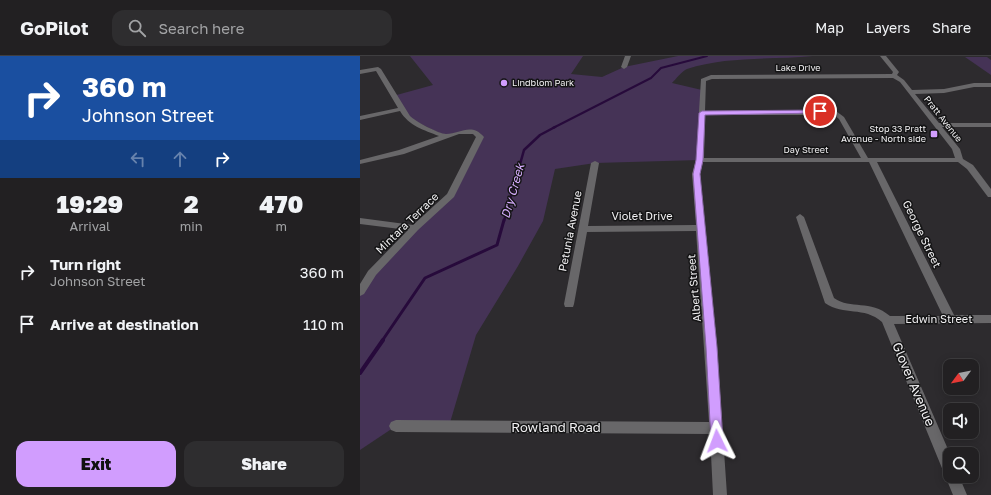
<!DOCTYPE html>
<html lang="en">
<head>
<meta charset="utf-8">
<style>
  body { margin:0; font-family:"Golos Text",sans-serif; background:#2e2d2f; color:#f1f3f6; height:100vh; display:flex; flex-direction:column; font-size:15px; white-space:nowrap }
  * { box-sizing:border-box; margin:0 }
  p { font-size:13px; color:#a2a3a5 }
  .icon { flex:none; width:22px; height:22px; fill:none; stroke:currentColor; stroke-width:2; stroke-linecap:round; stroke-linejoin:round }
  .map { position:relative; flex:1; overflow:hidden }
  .details { display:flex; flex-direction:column; background:#222022; width:360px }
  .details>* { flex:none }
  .banner { background:#1a4fa0; color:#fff; overflow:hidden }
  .needle { width:26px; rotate:238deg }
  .controls { position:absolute; left:583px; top:303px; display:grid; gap:8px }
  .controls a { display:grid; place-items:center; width:36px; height:36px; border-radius:8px; background:#222022; box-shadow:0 2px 10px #0003,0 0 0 1px #3f3e40; font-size:20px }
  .pin { position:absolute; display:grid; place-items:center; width:34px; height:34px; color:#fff; margin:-17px; border:2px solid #fff; border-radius:50%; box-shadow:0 1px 4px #0007 }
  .me { position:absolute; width:44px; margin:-22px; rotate:357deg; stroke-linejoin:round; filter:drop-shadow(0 0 3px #0008) }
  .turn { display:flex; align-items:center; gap:14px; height:84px; padding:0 16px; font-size:18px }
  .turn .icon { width:52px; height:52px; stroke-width:2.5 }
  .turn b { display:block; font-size:28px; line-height:34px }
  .lanes { display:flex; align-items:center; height:38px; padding:0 16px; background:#0003; justify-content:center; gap:20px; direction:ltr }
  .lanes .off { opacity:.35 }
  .eta { display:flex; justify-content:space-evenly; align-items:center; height:68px; text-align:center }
  .eta b { font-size:24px; font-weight:800; line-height:28px }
  .action { display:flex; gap:8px; margin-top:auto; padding:8px 16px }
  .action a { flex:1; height:46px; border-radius:12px; background:#d19dfe; color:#111; font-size:16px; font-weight:800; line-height:46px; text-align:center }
  .action a+a { background:#2e2d2f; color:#f1f3f6 }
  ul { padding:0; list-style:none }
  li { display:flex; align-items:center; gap:12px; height:52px; padding:0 16px }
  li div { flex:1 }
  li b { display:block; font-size:15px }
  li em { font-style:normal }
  header { display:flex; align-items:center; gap:24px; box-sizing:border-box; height:56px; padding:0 20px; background:#222022; border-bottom:1px solid #3f3e40 }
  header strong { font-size:19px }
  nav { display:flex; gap:22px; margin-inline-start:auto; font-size:14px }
  .search { width:280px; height:36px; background:#2e2d2f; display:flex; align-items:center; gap:10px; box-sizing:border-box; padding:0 14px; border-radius:12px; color:#a2a3a5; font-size:15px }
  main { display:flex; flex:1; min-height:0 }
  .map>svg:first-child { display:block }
  .green { fill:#453356 }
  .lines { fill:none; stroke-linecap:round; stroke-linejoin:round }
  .stream-far3 { stroke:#270a3b; stroke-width:2 }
  .stream-far2 { stroke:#270a3b; stroke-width:2.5 }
  .stream-far1 { stroke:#270a3b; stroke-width:3 }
  .stream { stroke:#270a3b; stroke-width:4 }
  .minor { fill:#686769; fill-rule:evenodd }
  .route { fill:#d19dfe; stroke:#8866a5 }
  .poi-dot { fill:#d19dfe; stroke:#141415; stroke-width:1.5 }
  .labels { text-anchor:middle; stroke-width:3; stroke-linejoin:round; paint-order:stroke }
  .far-street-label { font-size:9px; fill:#f1f0f2; stroke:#141415 }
  .far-poi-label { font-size:9px; fill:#f1f0f2; stroke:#141415; text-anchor:start }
  .street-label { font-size:11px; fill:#f1f0f2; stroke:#141415 }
  .water-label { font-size:12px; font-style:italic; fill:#d7adfe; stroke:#141415 }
  .near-street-label { font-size:13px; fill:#f1f0f2; stroke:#141415 }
</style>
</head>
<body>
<header>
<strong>GoPilot</strong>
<div class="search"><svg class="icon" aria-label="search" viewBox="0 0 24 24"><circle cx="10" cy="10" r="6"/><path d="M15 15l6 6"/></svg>Search here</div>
<nav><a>Map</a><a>Layers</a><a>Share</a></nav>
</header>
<main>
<section class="details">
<div class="banner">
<div class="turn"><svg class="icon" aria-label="right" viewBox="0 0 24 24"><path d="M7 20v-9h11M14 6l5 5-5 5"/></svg><div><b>360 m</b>Johnson Street</div></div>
<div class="lanes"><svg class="icon off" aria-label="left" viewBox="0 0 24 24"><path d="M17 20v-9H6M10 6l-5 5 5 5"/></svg><svg class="icon off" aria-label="ahead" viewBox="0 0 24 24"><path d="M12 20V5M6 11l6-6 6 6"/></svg><svg class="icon" aria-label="right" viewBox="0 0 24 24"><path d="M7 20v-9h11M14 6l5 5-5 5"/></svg></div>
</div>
<div class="eta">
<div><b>19:29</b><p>Arrival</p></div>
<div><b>2</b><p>min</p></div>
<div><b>470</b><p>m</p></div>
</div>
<ul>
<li><svg class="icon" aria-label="right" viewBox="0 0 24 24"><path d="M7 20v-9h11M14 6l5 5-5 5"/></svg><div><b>Turn right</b><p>Johnson Street</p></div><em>360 m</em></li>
<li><svg class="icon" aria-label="arrive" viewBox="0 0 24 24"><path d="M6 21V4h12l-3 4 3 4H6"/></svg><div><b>Arrive at destination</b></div><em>110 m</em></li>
</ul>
<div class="action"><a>Exit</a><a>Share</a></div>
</section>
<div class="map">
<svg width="631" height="439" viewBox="0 0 631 439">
  <rect width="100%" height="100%" fill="#2d2b2e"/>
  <g class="green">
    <path d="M 50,0 L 223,0 L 211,18 L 242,21 L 264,11 L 318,0 L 453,0 C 412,4 366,0 327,13 C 322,15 316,23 312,27 L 342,34 L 340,104 L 235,107 L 195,113 L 183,165 L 158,210 L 116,279 L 89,370 L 36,370 L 0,394 L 0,236 L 12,217 L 91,139 L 118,79 L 99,76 L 85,80 L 47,61 L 33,40 L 73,29 Z"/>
    <polygon points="605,1 627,1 631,4 631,19"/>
  </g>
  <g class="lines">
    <polyline class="stream-far3" points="193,72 291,22 301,12 347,0"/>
    <polyline class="stream-far2" points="144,165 164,94 180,79 195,71"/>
    <polyline class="stream-far1" points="22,285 65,222 137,189 144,164"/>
    <polyline class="stream" points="0,317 23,284"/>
    <g class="minor">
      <polygon points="265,0 271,0 267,11 264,13 261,11"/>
      <path d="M 520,0 L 526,0 L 539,16 L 537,19 L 544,24 L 552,34 L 584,33 L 614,27 L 631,27 L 631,31 L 614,31 L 584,37 L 555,38 L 579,67 L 631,67 L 631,71 L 582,71 L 600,93 L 603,103 L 613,109 L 631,133 L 631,141 L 628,141 L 607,113 L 598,106 L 517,106 L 594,259 L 631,259 L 631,267 L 534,268 L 590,398 L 590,420 L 599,420 L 607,439 L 593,439 L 522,266 C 504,250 484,260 465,247 L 436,161 L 440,158 L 444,161 L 474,242 C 491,254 510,243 530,260 L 583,260 L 509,106 L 343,106 L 340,118 L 357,291 L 367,439 L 353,439 L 350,378 L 36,376 L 31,374 L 29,370 L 31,366 L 36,364 L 349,366 L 336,175 L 227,176 L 214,248 L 213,251 L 205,251 L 204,248 L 231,107 L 235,105 L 239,107 L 228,170 L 336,169 L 332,118 L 336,104 L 341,23 L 351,19 L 532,18 L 533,16 ZM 533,22 L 540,26 L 592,93 L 595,102 L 508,102 L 484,61 L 476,55 L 345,55 L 346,25 L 352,23 ZM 345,59 L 474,59 L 479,63 L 501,102 L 344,102 Z"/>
      <path d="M 18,11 L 21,13 L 50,60 C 55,65 79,78 86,78 C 100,78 111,66 124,81 L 94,141 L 58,174 L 16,219 L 4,238 L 0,240 L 0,228 L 8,215 L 48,174 L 0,168 L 0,162 L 53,169 L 87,138 L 116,81 L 113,78 L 99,78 L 44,98 L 0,108 L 0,104 L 39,94 L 79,80 C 64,74 49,70 40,55 L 0,64 L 0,60 L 38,52 L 16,15 L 0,18 L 0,14 Z"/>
    </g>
  </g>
  <polygon class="route" points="460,54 463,55 462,57 345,59 343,104 340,118 357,291 363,385 361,389 357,391 353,389 351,385 346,291 333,118 336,104 339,57 342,55"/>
  <g class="poi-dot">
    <circle cx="144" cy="27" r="4"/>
    <rect x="570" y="74" width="8" height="8" rx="2"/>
  </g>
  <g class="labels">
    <g class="far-street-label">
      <text x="438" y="15">Lake Drive</text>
      <text transform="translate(583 63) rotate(52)" y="3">Pratt Avenue</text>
      <text x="446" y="97">Day Street</text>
    </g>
    <g class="far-poi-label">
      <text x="152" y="30">Lindblom Park</text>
      <text x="566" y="76" text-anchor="end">Stop 33 Pratt<tspan x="566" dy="10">Avenue - North side</tspan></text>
    </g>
    <g class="street-label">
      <text x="282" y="164">Violet Drive</text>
      <text transform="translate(47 167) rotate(-44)" y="4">Mintara Terrace</text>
      <text transform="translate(210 175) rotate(-79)" y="4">Petunia Avenue</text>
      <text transform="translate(562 178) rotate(64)" y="4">George Street</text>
      <text transform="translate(334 232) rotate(-95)" y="4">Albert Street</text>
      <text x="579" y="267">Edwin Street</text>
    </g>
    <g class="water-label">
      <text transform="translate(153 135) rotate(-74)" y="4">Dry Creek</text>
    </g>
    <g class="near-street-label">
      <text transform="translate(554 328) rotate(67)" y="5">Glover Avenue</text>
      <text x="196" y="376">Rowland Road</text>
    </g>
  </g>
</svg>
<div class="controls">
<a><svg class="needle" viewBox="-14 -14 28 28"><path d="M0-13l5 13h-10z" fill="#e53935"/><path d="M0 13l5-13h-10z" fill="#a2a3a5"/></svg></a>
<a><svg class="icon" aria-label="sound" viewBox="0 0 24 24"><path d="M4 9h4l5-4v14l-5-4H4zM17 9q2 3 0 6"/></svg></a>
<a><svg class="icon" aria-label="search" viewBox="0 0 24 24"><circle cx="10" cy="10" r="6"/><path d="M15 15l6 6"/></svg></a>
</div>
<div class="pin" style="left:460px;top:55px;background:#d93025"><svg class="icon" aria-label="arrive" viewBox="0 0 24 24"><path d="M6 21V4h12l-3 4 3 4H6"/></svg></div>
<svg class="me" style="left:357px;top:385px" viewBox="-20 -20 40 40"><path d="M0-17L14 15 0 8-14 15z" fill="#d19dfe" stroke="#fff" stroke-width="4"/></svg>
</div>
</main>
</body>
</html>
